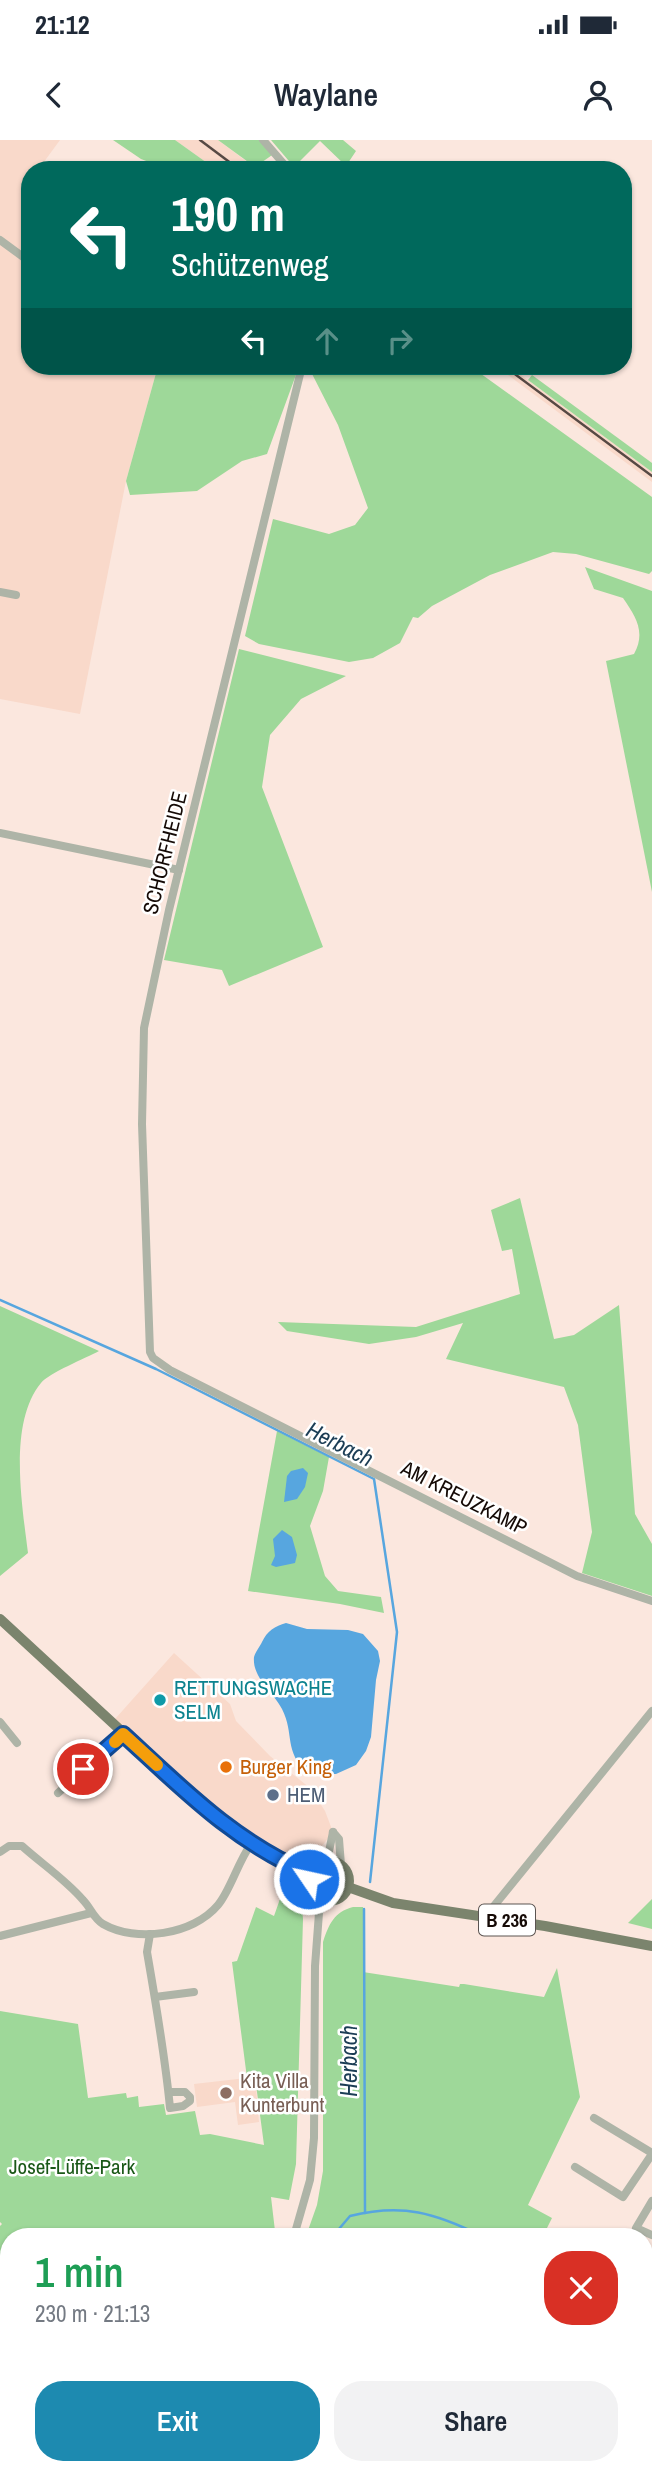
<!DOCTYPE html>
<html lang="en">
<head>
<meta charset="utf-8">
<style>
  body { margin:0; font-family:"Archivo Narrow",sans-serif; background:#f2f2f3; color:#1f2937; height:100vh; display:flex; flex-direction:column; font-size:26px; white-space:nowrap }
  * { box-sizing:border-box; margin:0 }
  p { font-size:23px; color:#747a83 }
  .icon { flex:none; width:38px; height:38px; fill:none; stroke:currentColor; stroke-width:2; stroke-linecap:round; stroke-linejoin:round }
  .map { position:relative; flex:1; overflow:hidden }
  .sheet { position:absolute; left:0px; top:2088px; width:653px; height:247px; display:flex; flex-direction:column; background:#fff; border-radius:28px 28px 0 0; box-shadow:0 2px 5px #0004 }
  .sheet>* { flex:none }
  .top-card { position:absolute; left:21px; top:21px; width:611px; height:214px; border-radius:28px; box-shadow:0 2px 5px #0004; background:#00695c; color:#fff; overflow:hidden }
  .pin { position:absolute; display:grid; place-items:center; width:60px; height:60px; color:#fff; margin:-30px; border:4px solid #fff; border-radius:50%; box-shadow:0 2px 7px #0007 }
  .me { position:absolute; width:77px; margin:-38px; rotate:304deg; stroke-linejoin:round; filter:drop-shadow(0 0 5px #0008) }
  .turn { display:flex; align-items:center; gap:24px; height:147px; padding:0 35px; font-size:32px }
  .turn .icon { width:91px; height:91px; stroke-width:2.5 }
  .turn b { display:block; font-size:49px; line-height:60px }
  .lanes { display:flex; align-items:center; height:66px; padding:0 35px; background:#0003; justify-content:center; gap:35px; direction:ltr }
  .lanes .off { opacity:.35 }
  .round { display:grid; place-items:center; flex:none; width:74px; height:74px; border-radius:28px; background:#f2f2f3 }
  .headline { display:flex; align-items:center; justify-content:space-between; height:119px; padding:0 35px }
  h1 { font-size:42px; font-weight:600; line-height:52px; color:#1e9e55 }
  .action { display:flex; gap:14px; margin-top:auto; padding:14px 35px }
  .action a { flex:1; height:80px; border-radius:28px; background:#1d8ab0; color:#fff; font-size:28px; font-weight:600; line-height:80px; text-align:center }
  .action a+a { background:#f2f2f3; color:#1f2937 }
  .status { display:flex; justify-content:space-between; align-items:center; height:49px; padding:0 35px; background:#fff; direction:ltr }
  .status svg { height:19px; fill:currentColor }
  header { display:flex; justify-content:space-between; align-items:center; height:91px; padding:0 35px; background:#fff; font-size:32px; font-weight:600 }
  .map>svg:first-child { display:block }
  .built { fill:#f9d9ca }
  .green { fill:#9ed899 }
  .water { fill:#57a6df }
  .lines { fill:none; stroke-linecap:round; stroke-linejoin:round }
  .stream { stroke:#57a6df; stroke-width:2.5 }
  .minor { stroke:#aeb4a7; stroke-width:8 }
  .major { stroke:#7b846d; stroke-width:10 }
  .rail { stroke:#574944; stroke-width:2.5 }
  .route-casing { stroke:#114b97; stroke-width:18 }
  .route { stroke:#1a73e8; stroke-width:12 }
  .slow { stroke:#f59e0b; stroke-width:12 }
  .culture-dot { fill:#0f9aa8; stroke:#fff; stroke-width:2.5 }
  .food-dot { fill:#e8710a; stroke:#fff; stroke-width:2.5 }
  .service-dot { fill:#5c6f8a; stroke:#fff; stroke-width:2.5 }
  .education-dot { fill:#8d6e63; stroke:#fff; stroke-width:2.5 }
  .labels { text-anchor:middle; stroke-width:5; stroke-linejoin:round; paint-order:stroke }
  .shield { fill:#fff; stroke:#5b5451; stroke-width:2 }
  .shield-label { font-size:19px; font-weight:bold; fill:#150a06 }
  .street-label { font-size:21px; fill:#150a06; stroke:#fff }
  .culture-label { font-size:21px; fill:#0d838f; stroke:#fff; text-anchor:start }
  .food-label { font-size:21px; fill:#c56008; stroke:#fff; text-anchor:start }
  .service-label { font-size:21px; fill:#4e5e75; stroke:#fff; text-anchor:start }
  .education-label { font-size:21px; fill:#785e54; stroke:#fff; text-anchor:start }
  .park-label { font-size:21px; fill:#1a5817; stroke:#fff }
  .water-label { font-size:23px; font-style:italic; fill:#1b3d55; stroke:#fff }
</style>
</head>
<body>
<div class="status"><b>21:12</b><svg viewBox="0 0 49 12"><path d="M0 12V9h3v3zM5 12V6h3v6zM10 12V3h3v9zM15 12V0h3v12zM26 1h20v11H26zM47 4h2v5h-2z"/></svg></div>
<header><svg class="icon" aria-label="back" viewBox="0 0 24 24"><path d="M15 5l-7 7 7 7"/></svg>Waylane<svg class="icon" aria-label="person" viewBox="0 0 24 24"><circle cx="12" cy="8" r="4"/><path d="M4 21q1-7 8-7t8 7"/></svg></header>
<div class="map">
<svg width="652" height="2333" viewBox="0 0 652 2333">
  <rect width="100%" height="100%" fill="#fbe7de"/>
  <g class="built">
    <polygon points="0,0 60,0 38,30 30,30 30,226 158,226 126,341 80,574 0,559"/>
    <polygon points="175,0 218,0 258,30 217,30"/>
    <polygon points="496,226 509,226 652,332 652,342"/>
    <polygon points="174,1513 230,1564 236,1581 270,1616 310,1648 325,1671 333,1692 315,1715 299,1718 266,1706 209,1665 115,1579"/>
    <polygon points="255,1937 259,1982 238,1985 235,1962 197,1967 194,1944"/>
  </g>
  <g class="green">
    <polygon points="113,0 175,0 217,30 170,30 141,19"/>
    <polygon points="218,0 262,0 275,13 255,27"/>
    <polygon points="271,0 343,0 356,11 346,26 320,1 294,27"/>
    <polygon points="158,226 275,226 297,232 267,314 242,321 197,351 130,355 126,341"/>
    <polygon points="308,226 470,226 652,357 652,431 649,434 576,414 553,412 490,435 432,466 418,478 413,477 400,503 373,518 349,522 259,504 245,496 273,379 329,394 355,385 368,368 338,285"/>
    <polygon points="532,235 652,323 652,332 528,240"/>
    <path d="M 585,427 L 652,451 L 652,752 L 606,521 L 634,514 C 646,492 636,477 623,458 L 594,449 Z"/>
    <polygon points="239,509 346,536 301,559 270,595 262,647 323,807 229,846 222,830 164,820"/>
    <polygon points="520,1058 554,1199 574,1195 619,1165 635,1374 652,1404 652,1456 582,1433 592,1392 578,1285 564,1247 446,1219 463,1183 416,1197 369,1204 287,1191 278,1182 416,1187 520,1154 512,1109 502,1111 491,1070"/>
    <path d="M 0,1166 L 99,1211 C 86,1218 49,1233 41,1243 C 8,1283 22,1364 28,1413 L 0,1436 Z"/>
    <polygon points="277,1291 329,1317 323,1351 310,1386 325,1436 338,1451 381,1457 384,1473 340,1464 248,1451"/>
    <circle cx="329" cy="1742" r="15"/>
    <path d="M 287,1739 C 298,1752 302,1762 303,1779 L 296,2024 L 289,2060 L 271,2057 L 275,2091 L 272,2096 L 9,2096 L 9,2326 L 0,2322 L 0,2086 L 2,2084 L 0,2082 L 0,1871 L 78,1884 L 88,1958 L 126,1953 L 127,1958 L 138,1956 L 139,1967 L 164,1964 L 166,1975 L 195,1971 L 200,1995 L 210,1994 L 264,2005 L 255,1937 L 247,1938 L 232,1822 L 237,1821 L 256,1767 L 274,1776 Z"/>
    <polygon points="652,1759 652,1789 628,1783"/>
    <path d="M 353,1767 L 363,1767 L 363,1832 L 459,1847 L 460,1844 L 464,1844 L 544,1857 L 557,1828 L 580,1957 L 528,2065 L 552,2078 L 543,2096 L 306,2096 L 317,2065 L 323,2031 L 323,1802 C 329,1784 334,1772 353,1767 Z"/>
    <polygon points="9,2326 146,2326 143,2333 26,2333"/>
    <polygon points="179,2326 459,2326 456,2333 175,2333"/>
  </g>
  <g class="water">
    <polygon points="303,1328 308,1333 305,1347 297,1359 284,1362 287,1336 291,1331"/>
    <polygon points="282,1390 292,1397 297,1415 295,1423 276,1427 271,1425 275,1416 273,1399"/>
    <path d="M 286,1483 L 307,1489 L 348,1490 L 363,1494 L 378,1511 L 380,1521 L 376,1540 L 371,1597 L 366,1611 L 356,1625 L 336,1634 L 308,1634 C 283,1610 295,1595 282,1569 C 274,1553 252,1538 254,1517 C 255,1513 260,1506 262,1502 C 267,1491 275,1486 286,1483 Z"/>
  </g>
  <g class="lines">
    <g class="stream">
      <polyline points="0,1160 156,1229 374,1339 397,1492 370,1742"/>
      <polyline points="364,1769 365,2073"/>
      <path d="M 333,2096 L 350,2076 C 403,2063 435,2073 482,2096"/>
      <polyline points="644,2197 652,2201"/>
      <polyline points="0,2230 9,2230"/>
      <polyline points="0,2310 9,2305"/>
    </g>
    <g class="minor">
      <polyline points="263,0 289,30"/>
      <polyline points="0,100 30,122"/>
      <polyline points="302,226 169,770 144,888 142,984 150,1212 153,1218 170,1230 577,1436 652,1461"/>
      <polyline points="0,452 16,455"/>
      <polyline points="0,693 179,730"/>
      <polyline points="0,1582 17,1603"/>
      <polyline points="58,1653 123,1594"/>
      <polyline points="333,1692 339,1699 341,1725"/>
      <path d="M 0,1712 L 9,1706 L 22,1706 C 42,1724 66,1740 83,1760 C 91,1768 93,1778 103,1784 C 136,1803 193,1795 218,1765 C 230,1751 238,1722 251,1704"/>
      <polyline points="327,1721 333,1692"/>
      <polyline points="485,1777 652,1571"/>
      <path d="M 150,1794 L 147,1812 C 156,1864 165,1915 170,1968 L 183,1966 L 190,1961 L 190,1957 L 185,1952 L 169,1952"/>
      <polyline points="0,1796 91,1773"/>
      <polyline points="155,1857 194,1852"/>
      <polyline points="594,1978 652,2013"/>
      <polyline points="575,2027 623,2057 652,2014"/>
      <polyline points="652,2061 636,2088 652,2095"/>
      <polyline points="294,2096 310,2040 314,1998 315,1826 319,1773 323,1760"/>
      <polyline points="160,2333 164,2326"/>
      <polyline points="507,2333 509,2326"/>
    </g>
    <g class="major">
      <polyline points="0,1479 208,1671 251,1704 310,1734"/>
      <circle cx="329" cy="1741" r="20"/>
      <polyline points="348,1747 393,1763 545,1786 652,1806"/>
    </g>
    <g class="rail">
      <polyline points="200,0 240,30"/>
      <polyline points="504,226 652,336"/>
    </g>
  </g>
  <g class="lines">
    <g class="route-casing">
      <path id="route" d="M 83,1629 L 123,1594 C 183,1649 233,1701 310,1734 L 309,1739"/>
    </g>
    <use href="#route" class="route"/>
    <polyline class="slow" points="115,1602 123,1594 157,1625"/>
  </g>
  <circle class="culture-dot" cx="160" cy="1560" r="7"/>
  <circle class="food-dot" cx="226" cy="1627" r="7"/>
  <circle class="service-dot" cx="273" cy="1655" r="7"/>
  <circle class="education-dot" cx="226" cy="1953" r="7"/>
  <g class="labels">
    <rect class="shield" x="479" y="1764.5" width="56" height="31" rx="5"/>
    <g class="shield-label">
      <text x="507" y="1787">B 236</text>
    </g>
    <g class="street-label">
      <text transform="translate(165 713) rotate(-76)" y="7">SCHORFHEIDE</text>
      <text transform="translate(464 1358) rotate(27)" y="7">AM KREUZKAMP</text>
    </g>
    <g class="culture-label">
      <text x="174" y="1555">RETTUNGSWACHE<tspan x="174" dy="24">SELM</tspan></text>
    </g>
    <g class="food-label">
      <text x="240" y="1634">Burger King</text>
    </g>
    <g class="service-label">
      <text x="287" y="1662">HEM</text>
    </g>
    <g class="education-label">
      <text x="240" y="1948">Kita Villa<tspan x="240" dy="24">Kunterbunt</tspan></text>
    </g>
    <g class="park-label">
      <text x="72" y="2034">Josef-Lüffe-Park</text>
    </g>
    <g class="water-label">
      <text transform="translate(340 1304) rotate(27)" y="8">Herbach</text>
      <text transform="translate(349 1921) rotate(-90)" y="8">Herbach</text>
    </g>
  </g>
</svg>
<div class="pin" style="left:83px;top:1629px;background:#d93025"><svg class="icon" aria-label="arrive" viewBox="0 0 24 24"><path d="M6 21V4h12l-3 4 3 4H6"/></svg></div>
<svg class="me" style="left:309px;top:1739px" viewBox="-20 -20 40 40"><circle r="17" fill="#1a73e8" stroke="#fff" stroke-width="3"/><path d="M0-11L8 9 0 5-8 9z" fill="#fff"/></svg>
<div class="top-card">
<div class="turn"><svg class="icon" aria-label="left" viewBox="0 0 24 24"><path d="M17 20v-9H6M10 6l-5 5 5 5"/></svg><div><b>190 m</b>Schützenweg</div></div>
<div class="lanes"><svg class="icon" aria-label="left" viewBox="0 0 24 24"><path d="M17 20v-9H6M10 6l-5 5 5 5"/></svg><svg class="icon off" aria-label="ahead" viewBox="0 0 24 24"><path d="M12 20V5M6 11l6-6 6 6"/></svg><svg class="icon off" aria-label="right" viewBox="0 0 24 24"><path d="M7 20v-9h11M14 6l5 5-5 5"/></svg></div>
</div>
<section class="sheet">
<div class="headline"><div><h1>1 min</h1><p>230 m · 21:13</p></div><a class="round" style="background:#d93025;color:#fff"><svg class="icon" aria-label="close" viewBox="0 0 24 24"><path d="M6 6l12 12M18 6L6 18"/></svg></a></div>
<div class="action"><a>Exit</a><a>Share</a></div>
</section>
</div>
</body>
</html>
